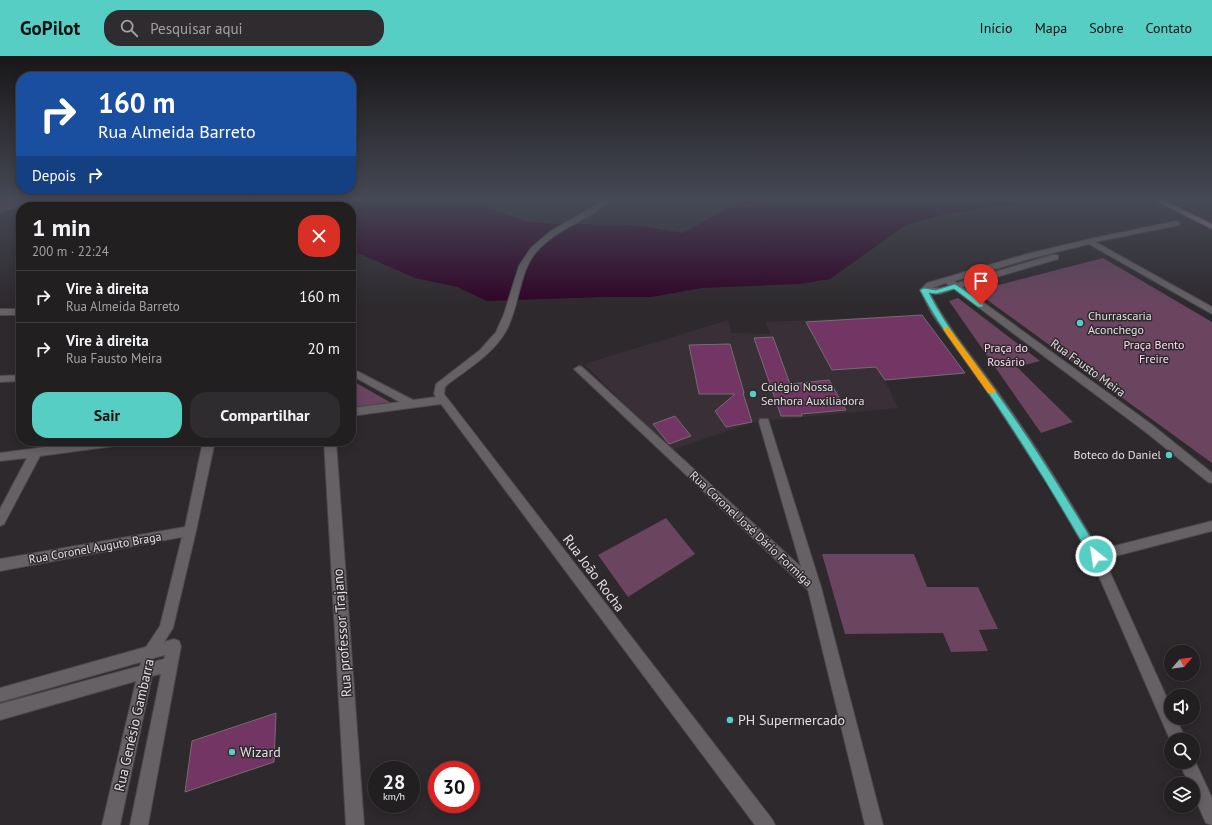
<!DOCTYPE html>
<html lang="pt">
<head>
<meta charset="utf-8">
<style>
  body { margin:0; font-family:"PT Sans",sans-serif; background:#2e2c2e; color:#f1f3f6; height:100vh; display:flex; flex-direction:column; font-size:15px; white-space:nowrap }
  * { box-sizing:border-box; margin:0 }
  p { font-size:13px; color:#a2a2a5 }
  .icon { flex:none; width:22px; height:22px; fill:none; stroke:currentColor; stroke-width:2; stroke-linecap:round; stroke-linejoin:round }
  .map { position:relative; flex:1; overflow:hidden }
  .drawer { position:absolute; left:16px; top:146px; width:340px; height:244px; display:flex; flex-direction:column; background:#221f21; border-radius:16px; box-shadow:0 2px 10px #0003,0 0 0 1px #3f3d3f }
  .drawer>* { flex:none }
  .guide { position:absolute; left:16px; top:16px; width:340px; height:122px; border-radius:16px; box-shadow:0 2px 10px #0003,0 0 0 1px #3f3d3f; background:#1a4fa0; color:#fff; overflow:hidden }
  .needle { width:26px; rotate:62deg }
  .buttons { position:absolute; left:1164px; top:589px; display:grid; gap:8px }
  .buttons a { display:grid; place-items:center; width:36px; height:36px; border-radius:50%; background:#221f21; box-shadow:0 2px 10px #0003,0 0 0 1px #3f3d3f; font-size:20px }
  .speed { position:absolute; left:368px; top:705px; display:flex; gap:8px; font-size:20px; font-weight:700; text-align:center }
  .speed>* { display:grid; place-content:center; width:52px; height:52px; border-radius:50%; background:#221f21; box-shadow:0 2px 10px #0003,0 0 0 1px #3f3d3f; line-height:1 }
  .speed small { font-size:10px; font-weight:400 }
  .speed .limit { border:6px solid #d22; background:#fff; color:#111 }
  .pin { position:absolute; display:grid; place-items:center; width:34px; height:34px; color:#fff; margin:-41px -17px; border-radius:50% 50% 50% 0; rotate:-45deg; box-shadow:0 0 4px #0007 }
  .pin .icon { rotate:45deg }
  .me { position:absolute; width:44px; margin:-22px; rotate:330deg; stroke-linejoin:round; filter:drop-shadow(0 0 3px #0008) }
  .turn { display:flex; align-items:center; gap:14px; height:84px; padding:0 16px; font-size:18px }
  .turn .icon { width:52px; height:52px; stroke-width:2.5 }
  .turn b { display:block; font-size:28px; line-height:34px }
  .then { display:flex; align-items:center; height:38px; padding:0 16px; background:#0003; gap:8px; font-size:15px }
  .round { display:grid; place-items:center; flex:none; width:42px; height:42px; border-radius:16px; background:#2e2c2e }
  .summary { display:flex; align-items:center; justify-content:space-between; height:68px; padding:0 16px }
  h1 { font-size:24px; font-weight:700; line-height:30px }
  .primary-button { display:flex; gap:8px; margin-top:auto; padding:8px 16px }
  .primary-button a { flex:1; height:46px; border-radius:16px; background:#56cec3; color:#111; font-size:16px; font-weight:700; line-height:46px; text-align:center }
  .primary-button a+a { background:#2e2c2e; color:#f1f3f6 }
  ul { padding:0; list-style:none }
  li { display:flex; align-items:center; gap:12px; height:52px; padding:0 16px; border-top:1px solid #3f3d3f }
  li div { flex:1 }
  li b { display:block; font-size:15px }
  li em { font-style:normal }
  header { display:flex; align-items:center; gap:24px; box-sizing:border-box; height:56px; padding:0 20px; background:#56cec3; color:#111 }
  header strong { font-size:19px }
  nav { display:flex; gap:22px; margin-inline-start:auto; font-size:14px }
  .search { width:280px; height:36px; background:#2e2c2e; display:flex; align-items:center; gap:10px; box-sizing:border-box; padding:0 14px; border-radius:16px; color:#a2a2a5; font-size:15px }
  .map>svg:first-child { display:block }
  .built { fill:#392f36 }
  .green { fill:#6b4460 }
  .water { fill:#2f0326 }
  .building { fill:#733664; stroke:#736d71 }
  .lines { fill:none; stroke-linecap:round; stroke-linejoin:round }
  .pedestrian-casing { stroke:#4a4749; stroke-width:2 }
  .minor-casing { stroke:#4a4749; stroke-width:2 }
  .tertiary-casing { stroke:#4a4749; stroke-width:2 }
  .primary-casing { stroke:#4a4749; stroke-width:2 }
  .pedestrian { fill:#666164; fill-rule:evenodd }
  .minor { fill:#666164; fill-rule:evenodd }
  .tertiary { fill:#666164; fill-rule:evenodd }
  .primary { fill:#a9819e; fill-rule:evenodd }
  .route { fill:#56cec3; stroke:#38867f }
  .slow { fill:#f59e0b }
  .poi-dot { fill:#56cec3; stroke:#2d292c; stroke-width:1.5 }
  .labels { text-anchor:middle; stroke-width:3; stroke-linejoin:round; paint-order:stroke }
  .poi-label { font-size:12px; fill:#e2dfe1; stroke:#2d292c; text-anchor:start }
  .park-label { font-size:12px; fill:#fdd7f1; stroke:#2d292c }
  .street-label { font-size:12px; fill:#e2dfe1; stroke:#2d292c }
  .near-street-label { font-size:14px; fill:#e2dfe1; stroke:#2d292c }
  .near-poi-label { font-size:14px; fill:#e2dfe1; stroke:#2d292c; text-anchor:start }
</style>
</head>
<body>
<header>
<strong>GoPilot</strong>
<div class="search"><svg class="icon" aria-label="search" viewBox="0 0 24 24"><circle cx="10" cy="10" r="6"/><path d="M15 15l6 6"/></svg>Pesquisar aqui</div>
<nav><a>Início</a><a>Mapa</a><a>Sobre</a><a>Contato</a></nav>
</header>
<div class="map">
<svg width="1212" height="769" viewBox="0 0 1212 769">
  <rect width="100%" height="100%" fill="#2d292c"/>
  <polygon class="built" points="922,259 965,317 885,324 898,352 754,366 671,394 584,308 728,264 731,277 770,278 765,266"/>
  <g class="green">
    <polygon points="0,144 41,144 0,157"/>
    <polygon points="1103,202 1212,266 1212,407 975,235"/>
    <polygon points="958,242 1040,305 1017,311 1073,366 1041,377 949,245"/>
    <polygon points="351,324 395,349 351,355"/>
    <polygon points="666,462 695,498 628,541 598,499"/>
    <polygon points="822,498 914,498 927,531 978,531 998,573 979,574 988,595 951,596 943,577 845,578"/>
  </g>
  <polygon class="water" points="285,144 479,144 491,152 528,166 558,168 634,169 683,177 739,146 752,144 1076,144 1012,149 977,153 941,159 906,169 830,223 799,228 702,232 651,241 603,241 487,245 457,231 415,222 351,194 351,151 289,151"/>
  <g class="building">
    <polygon points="922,259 965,317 885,324 876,311 832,314 806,266"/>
    <polygon points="773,281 790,328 829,324 846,354 801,358 802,360 781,360 754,282"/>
    <polygon points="730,288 744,337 743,337 752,366 726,371 715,355 735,338 699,338 689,289"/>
    <polygon points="675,360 691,380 669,388 653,368"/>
    <polygon points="276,657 274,706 185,736 192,685"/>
  </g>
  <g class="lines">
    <g class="pedestrian-casing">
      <polygon id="pedestrian" points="1176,165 1180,167 1179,169 1090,187 1086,185 1090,183"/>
    </g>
    <g class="minor-casing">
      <g id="minor">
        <path d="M 604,144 L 612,144 C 606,150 598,154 592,158 C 572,169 551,179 536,196 C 518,218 520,250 506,275 C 493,298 468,313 448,328 L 445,331 L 444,338 L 772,763 L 775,769 L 755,769 L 441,348 L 351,360 L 351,352 L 400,346 L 351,319 L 351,312 L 413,344 L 436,341 L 434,338 L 436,328 L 480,294 L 496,276 L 504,258 L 519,210 L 531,192 L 551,175 Z"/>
        <path d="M 1090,183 L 1212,251 L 1212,258 L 1089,188 L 1033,202 L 954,225 L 957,227 L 1052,199 L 1058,199 L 1058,203 L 962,231 L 1151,368 L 1212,417 L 1212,427 L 1208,426 L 1143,374 L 954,233 L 940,238 L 930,237 C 949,275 978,307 1002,342 C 1037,391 1068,442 1099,494 L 1212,465 L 1212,475 L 1104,503 L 1171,651 L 1171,662 L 1176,662 L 1186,684 L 1171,684 L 1171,686 L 1091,502 L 1047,427 L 995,347 L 932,258 L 920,234 L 927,227 L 1027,198 ZM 946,227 L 949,230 L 940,232 L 932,232 Z"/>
        <rect x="0" y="253" width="21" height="6"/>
        <polygon points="579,310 582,311 801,511 759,366 760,363 768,363 821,531 883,769 865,769 808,534 576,315 574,313"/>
        <polygon points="21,319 21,325 0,326 0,320"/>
        <polygon points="91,385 128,385 126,388 122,389 40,400 4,468 0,470 0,453 27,402 0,405 0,397"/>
        <polygon points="203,385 215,385 196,475 173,572 154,602 149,604 144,602 142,597 160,570 182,481 0,515 0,503 185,471"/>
        <polygon points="324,385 336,385 364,769 346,769"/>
        <polygon points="1193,701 1212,742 1212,769 1206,767 1193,738 1193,728 1189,728 1179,706 1193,706"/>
      </g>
    </g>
    <g class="tertiary-casing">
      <path id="tertiary" d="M 174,583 L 179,585 L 181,590 L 148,769 L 130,769 L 161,618 L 152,620 L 120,769 L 102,769 L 136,625 L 0,664 L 0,648 L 140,610 L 141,606 L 0,646 L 0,632 ZM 165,599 L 164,603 L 153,606 L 150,603 Z"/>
    </g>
    <g class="primary-casing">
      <polygon id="primary" points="1154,144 1163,144 1212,168 1212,173"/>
    </g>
    <use href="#pedestrian" class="pedestrian"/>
    <use href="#minor" class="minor"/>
    <use href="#tertiary" class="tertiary"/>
    <use href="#primary" class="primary"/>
  </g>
  <linearGradient id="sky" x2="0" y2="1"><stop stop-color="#191718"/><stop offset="0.57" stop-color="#464956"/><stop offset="1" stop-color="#464956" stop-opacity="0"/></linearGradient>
  <rect width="1212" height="251" fill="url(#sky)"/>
  <path class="route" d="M 955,228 L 983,247 L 983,251 L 978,251 L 954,233 L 936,238 L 929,237 C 948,275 977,308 1001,343 C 1037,393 1068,445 1100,497 L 1101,500 L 1100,504 L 1096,505 L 1092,504 C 1062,451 1030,399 996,348 C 971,310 941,275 920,234 L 924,232 L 936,234 Z"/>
  <polygon class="slow" points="947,271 949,272 994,333 996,335 994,337 988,337 943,273"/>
  <g class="poi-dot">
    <circle cx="1080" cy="267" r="4"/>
    <circle cx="753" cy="338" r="4"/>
    <circle cx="1169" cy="399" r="4"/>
    <circle cx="730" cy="664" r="4"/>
    <circle cx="232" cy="696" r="4"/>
  </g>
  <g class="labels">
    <g class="poi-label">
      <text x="1088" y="264">Churrascaria<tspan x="1088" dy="14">Aconchego</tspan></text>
      <text x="761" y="335">Colégio Nossa<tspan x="761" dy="14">Senhora Auxiliadora</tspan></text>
      <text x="1161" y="403" text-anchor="end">Boteco do Daniel</text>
    </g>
    <g class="park-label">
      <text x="1154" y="293">Praça Bento<tspan x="1154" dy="14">Freire</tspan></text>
      <text x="1006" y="296">Praça do<tspan x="1006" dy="14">Rosário</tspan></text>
    </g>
    <g class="street-label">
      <text transform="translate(1088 312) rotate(36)" y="4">Rua Fausto Meira</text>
      <text transform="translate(751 473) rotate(43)" y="4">Rua Coronel José Dário Formiga</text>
      <text transform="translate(95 492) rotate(-10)" y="4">Rua Coronel Auguto Braga</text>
    </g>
    <g class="near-street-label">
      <text transform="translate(594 517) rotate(53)" y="5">Rua João Rocha</text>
      <text transform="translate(342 577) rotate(-94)" y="5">Rua professor Trajano</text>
      <text transform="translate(134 669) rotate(-77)" y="5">Rua Genésio Gambarra</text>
    </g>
    <g class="near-poi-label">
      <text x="738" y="669">PH Supermercado</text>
      <text x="240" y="701">Wizard</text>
    </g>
  </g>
</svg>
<div class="buttons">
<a><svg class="needle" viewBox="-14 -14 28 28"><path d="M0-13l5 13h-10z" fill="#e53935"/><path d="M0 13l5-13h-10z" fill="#a2a2a5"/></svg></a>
<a><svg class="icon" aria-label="sound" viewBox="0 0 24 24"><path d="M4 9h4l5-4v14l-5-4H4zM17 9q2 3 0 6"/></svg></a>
<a><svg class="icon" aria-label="search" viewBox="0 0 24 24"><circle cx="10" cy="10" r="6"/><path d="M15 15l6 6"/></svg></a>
<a><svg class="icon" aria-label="layers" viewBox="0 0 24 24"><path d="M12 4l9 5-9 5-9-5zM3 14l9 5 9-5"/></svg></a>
</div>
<div class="speed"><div>28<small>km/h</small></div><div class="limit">30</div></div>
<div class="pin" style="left:981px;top:249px;background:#d93025"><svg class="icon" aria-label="arrive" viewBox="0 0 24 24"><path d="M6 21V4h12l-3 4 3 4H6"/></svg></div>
<svg class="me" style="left:1096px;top:500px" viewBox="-20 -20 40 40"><circle r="17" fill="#56cec3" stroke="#fff" stroke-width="3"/><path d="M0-11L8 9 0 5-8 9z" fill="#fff"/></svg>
<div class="guide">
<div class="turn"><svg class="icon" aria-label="right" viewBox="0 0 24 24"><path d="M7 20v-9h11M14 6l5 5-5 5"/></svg><div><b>160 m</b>Rua Almeida Barreto</div></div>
<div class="then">Depois<svg class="icon" aria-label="right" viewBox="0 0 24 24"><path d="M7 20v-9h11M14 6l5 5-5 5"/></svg></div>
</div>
<section class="drawer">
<div class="summary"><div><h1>1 min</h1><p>200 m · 22:24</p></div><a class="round" style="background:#d93025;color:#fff"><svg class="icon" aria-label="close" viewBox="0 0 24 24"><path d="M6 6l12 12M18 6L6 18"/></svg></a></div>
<ul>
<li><svg class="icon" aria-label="right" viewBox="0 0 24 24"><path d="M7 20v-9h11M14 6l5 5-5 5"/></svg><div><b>Vire à direita</b><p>Rua Almeida Barreto</p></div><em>160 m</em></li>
<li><svg class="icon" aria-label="right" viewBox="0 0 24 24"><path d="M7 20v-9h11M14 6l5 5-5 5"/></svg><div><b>Vire à direita</b><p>Rua Fausto Meira</p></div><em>20 m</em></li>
</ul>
<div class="primary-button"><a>Sair</a><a>Compartilhar</a></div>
</section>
</div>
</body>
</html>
